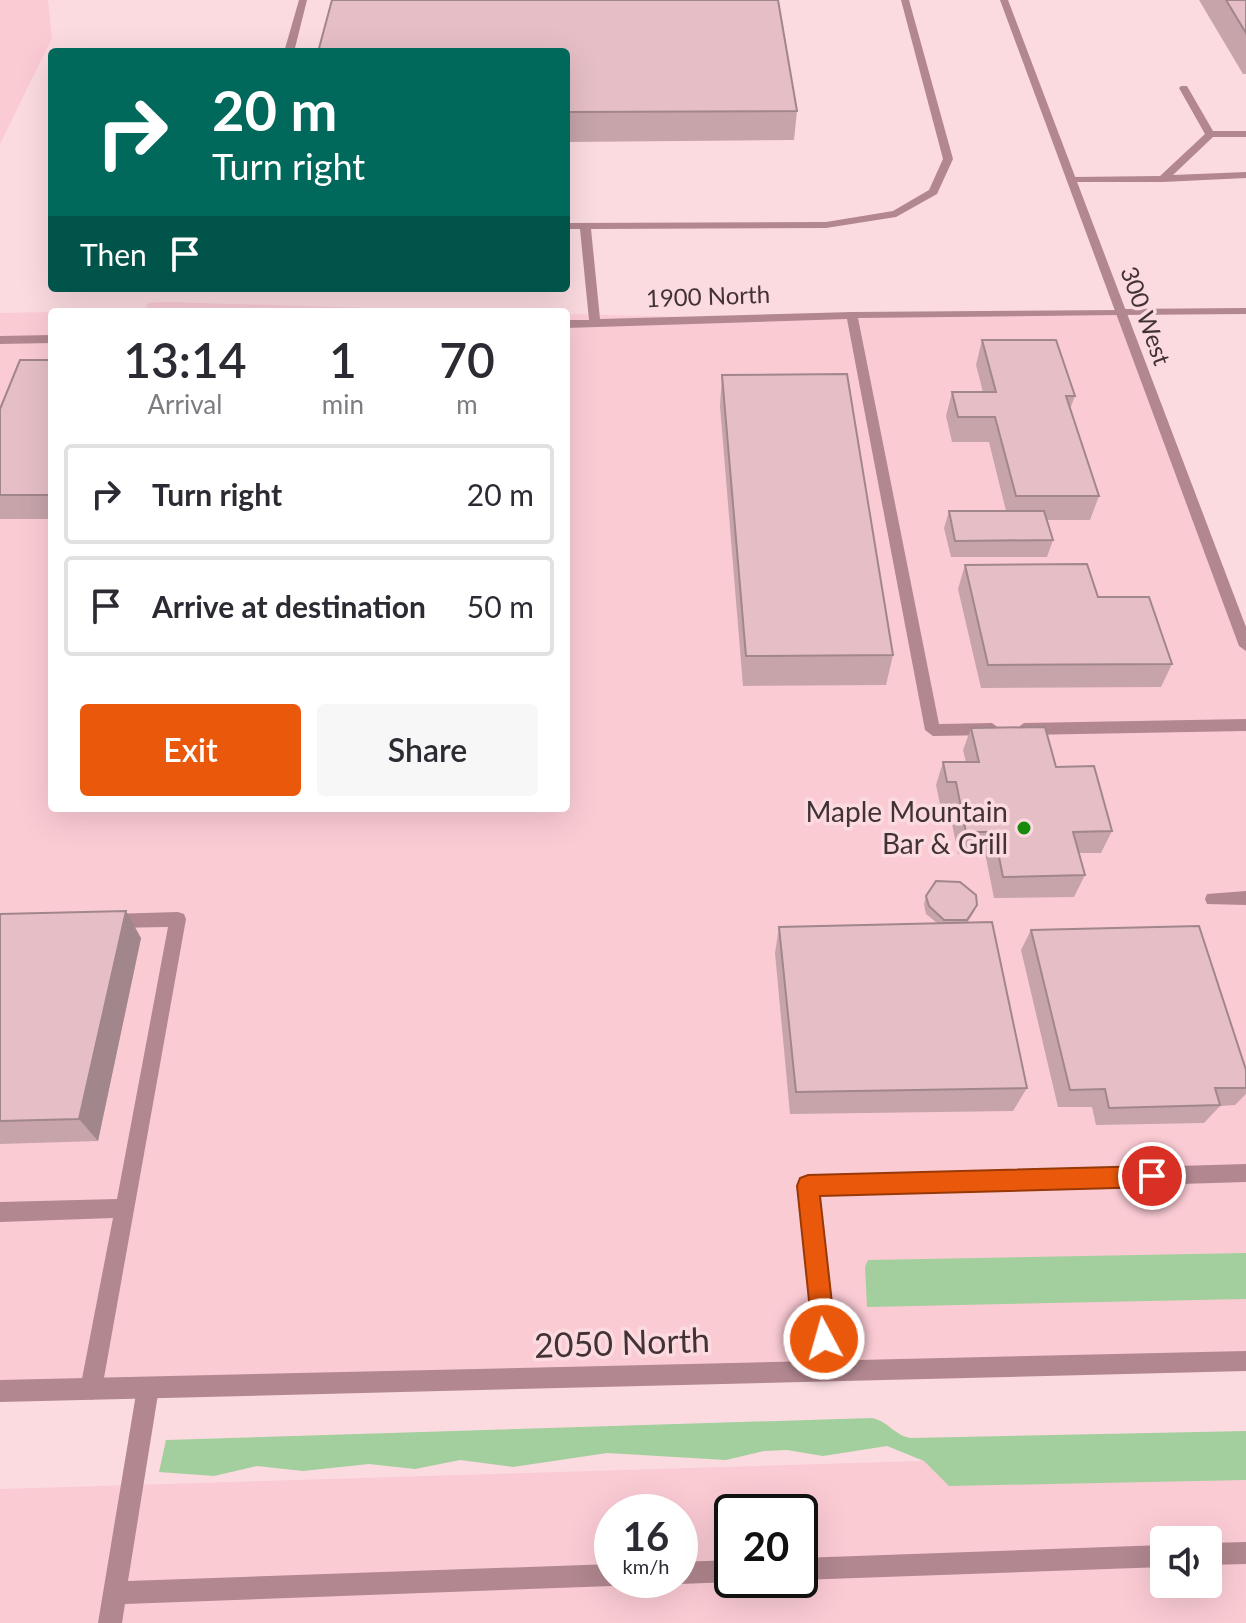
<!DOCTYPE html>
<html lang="en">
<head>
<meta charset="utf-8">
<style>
  body { margin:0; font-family:Lato,sans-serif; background:#f7f7f7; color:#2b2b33; height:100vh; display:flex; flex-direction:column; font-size:30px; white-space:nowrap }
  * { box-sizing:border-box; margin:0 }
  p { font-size:26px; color:#7c7c81 }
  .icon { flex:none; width:44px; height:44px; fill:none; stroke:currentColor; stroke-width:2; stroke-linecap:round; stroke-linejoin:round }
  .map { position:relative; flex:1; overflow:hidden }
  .details { position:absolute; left:48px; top:308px; width:522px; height:504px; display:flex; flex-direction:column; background:#fff; border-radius:8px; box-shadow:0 8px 32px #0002 }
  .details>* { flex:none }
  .hud { position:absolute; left:48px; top:48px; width:522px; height:244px; border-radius:8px; box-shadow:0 8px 32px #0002; background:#00695c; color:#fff; overflow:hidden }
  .tools { position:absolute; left:1150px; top:1526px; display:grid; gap:16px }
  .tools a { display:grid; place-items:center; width:72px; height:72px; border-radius:8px; background:#fff; box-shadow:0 8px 32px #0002; font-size:40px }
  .speed { position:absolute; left:594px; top:1494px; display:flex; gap:16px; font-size:40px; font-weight:700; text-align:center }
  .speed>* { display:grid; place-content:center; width:104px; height:104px; border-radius:50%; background:#fff; box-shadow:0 8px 32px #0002; line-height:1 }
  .speed small { font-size:20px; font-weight:400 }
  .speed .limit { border:4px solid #111; border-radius:12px; background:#fff; color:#111 }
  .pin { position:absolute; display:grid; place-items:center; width:68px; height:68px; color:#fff; margin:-34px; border:4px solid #fff; border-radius:50%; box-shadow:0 2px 8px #0007 }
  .me { position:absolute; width:88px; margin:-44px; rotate:354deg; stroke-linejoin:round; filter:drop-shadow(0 0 6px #0008) }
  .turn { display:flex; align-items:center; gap:28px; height:168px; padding:0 32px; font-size:36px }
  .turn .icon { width:104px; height:104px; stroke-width:2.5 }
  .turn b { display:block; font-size:56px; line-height:68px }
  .then { display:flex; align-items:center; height:76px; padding:0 32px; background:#0003; gap:16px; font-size:30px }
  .eta { display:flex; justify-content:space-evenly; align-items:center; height:136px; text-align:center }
  .eta b { font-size:48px; font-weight:600; line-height:56px }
  .primary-button { display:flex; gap:16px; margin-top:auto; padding:16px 32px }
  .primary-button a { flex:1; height:92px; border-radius:8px; background:#ea580c; color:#fff; font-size:32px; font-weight:600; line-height:92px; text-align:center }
  .primary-button a+a { background:#f7f7f7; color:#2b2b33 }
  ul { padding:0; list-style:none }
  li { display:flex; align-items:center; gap:24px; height:100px; margin:0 16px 12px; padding:0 16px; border:4px solid #e1e1e2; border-radius:8px }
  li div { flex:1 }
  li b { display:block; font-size:30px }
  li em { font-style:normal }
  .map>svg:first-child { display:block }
  .built { fill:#fbcbd4; fill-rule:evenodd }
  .green { fill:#a2cf9d }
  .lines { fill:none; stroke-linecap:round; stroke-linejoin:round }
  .service { fill:#b2878f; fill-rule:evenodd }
  .minor { fill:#b2878f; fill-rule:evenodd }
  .tertiary { fill:#b2878f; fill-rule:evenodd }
  .wall { fill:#c6a4aa }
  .shaded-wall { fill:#a1868b }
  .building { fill:#e6bfc6; stroke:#a1868b; stroke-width:2 }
  .route { fill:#ea580c; stroke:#983908; stroke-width:2 }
  .poi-dot { fill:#18890a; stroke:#fbdbe0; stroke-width:3 }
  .labels { text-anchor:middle; stroke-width:7; stroke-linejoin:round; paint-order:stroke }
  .far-street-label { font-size:24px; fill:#423235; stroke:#fbdbe0 }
  .poi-label { font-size:28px; fill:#423235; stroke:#fbdbe0; text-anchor:end }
  .near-street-label { font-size:34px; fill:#423235; stroke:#fbdbe0 }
</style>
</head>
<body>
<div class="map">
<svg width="1246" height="1623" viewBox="0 0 1246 1623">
  <rect width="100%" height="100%" fill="#fbdbe0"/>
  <g class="built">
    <polygon points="0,0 48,0 52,38 0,144"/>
    <polygon points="166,302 505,312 52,312 52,808 566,808 566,314 726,318 1120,312 1246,646 1246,1361 0,1391 0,313 145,310 148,303"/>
    <path d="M 1246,1451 L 1246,1623 L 0,1623 L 0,1489 ZM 612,1512 L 680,1512 L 680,1580 L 612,1580 ZM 732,1512 L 800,1512 L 800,1580 L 732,1580 ZM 1164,1540 L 1208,1540 L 1208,1584 L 1164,1584 Z"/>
  </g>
  <g class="green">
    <polygon points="1246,1253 1246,1299 867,1307 865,1267 868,1260"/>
    <path d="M 872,1418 C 888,1421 895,1436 911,1438 L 1246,1431 L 1246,1480 L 949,1486 L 924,1461 L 887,1446 L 823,1456 L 787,1450 L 764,1451 L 726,1460 L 607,1453 L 513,1467 L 460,1460 L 415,1469 L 369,1464 L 303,1471 L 257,1466 L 214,1476 L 159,1472 L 166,1440 Z"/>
  </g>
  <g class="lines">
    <g class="service">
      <polygon points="299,0 307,0 294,52 284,52"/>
      <polygon points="901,0 909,0 953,159 937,194 896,217 826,228 591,229 600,319 852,312 1124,310 1126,312 1120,315 858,318 939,724 992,723 1000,729 992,735 933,736 925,730 847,319 566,328 566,320 589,320 580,229 566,229 566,223 826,222 893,211 929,190 943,159"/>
      <polygon points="1181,86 1187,86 1213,131 1246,131 1246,137 1213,137 1173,175 1246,172 1246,178 1163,182 1068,182 1067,180 1072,177 1160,176 1205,134 1179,88"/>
      <polygon points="52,335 52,343 0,344 0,336"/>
      <polygon points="1246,719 1246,731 1024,735 1016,729 1024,723"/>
      <polygon points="1246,891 1246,905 1207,904 1205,899 1207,894"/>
      <polygon points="178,912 184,914 186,919 102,1389 98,1396 91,1400 84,1396 80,1389 113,1218 0,1222 0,1202 117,1199 168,927 110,928 104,926 102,921 104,916 110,914"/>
      <polygon points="1246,1164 1246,1182 819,1195 838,1369 835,1376 828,1379 821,1376 818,1369 798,1186 801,1179 808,1177"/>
      <polygon points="148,1377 155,1381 159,1388 128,1581 612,1564 612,1580 621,1580 620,1583 612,1586 125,1604 122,1623 98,1623 137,1388 141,1381"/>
      <polygon points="1246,1542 1246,1564 1208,1565 1208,1543"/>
      <polygon points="1164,1545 1164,1567 800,1580 799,1580 800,1558"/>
      <polygon points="732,1560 732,1580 738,1580 732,1582 680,1584 672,1580 680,1580 680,1562"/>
    </g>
    <polygon class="minor" points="1246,308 1246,314 1120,315 1114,312 1120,309"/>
    <g class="tertiary">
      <polygon points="1000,0 1008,0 1246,627 1246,651 1239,646"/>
      <polygon points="1246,1351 1246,1371 0,1402 0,1380"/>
    </g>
  </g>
  <g class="wall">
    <polygon points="1199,0 1246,0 1246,74 1243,74"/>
    <polygon points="566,52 797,111 794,140 566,142"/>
    <polygon points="982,340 1075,396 1070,409 1099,496 1090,520 1047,520 1053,540 1047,557 951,557 944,528 949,511 1006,511 989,442 952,442 946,416 952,392 983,392 976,365"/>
    <polygon points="52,360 52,519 0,519 0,409"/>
    <polygon points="722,375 893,655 886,685 743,686 720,406"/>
    <polygon points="965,565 1098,597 1172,664 1161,687 981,688 958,589"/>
    <polygon points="971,728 1056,767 1112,831 1101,853 1079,853 1085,875 1074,897 994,898 985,853 958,854 948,804 940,804 936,785 943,762 966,762 963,750"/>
    <polygon points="926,896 977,905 974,912 967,923 1027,1088 1013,1111 790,1114 775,953 779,927 937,923 926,914 924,904"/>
    <polygon points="0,914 141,938 98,1141 0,1144"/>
    <polygon points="1031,930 1246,1070 1246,1094 1235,1105 1220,1106 1204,1123 1096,1125 1092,1107 1058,1107 1021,950"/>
  </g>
  <polygon class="shaded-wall" points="126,911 141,938 98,1141 79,1119"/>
  <g class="building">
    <polygon points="332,0 778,0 797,111 566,112 566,52 318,52"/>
    <polygon points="1226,0 1246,0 1246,33"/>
    <polygon points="982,340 1056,340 1075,396 1066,396 1099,496 1016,496 995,417 958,417 952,392 996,392"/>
    <polygon points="20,360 52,360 52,495 0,495 0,409"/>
    <polygon points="847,374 893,655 746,656 722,375"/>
    <polygon points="949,511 1044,511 1053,540 955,541"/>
    <polygon points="1087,564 1098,597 1149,597 1172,664 988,665 965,565"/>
    <polygon points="1045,727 1056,767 1094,766 1112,831 1073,832 1085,875 1003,877 994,832 966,832 956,782 947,782 943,762 979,762 971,728"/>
    <polygon points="936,881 960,882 976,895 977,905 967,920 944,920 929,906 926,896"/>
    <polygon points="126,911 79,1119 0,1121 0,914"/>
    <polygon points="992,922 1027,1088 796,1092 779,927"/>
    <polygon points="1199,926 1246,1070 1246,1088 1215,1088 1220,1105 1109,1108 1105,1089 1070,1090 1031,930"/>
  </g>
  <polygon class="route" points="1152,1166 1160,1169 1163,1176 1160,1184 1152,1187 820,1196 836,1339 833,1347 824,1351 816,1347 813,1339 797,1186 800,1178 808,1175"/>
  <circle class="poi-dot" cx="1024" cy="828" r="8"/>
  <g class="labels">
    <g class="far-street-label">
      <text transform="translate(708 297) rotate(-2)" y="8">1900 North</text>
      <text transform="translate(1145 316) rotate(70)" y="8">300 West</text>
    </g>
    <g class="poi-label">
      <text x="1008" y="822">Maple Mountain<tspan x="1008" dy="32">Bar &amp; Grill</tspan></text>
    </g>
    <g class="near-street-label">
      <text transform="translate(622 1343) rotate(-2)" y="12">2050 North</text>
    </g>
  </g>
</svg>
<div class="tools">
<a><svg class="icon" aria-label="sound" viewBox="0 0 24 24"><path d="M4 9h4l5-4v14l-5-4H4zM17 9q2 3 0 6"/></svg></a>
</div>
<div class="speed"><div>16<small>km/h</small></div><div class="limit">20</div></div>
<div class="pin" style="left:1152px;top:1176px;background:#d93025"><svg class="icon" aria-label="arrive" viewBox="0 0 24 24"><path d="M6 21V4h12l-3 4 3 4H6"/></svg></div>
<svg class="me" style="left:824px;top:1339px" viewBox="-20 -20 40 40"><circle r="17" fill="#ea580c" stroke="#fff" stroke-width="3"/><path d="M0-11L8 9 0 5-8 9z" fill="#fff"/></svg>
<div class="hud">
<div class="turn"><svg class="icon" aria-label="right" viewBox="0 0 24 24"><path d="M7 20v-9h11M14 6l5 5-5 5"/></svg><div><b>20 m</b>Turn right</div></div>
<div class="then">Then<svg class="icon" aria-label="arrive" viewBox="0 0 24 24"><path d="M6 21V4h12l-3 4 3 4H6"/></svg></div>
</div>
<section class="details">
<div class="eta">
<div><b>13:14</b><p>Arrival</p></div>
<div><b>1</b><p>min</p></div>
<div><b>70</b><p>m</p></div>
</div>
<ul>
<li><svg class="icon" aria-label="right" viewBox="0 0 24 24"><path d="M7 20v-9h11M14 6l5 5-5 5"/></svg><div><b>Turn right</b></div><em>20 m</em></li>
<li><svg class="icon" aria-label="arrive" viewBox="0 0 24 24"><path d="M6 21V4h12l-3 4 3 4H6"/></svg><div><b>Arrive at destination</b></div><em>50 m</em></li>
</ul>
<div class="primary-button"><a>Exit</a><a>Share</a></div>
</section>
</div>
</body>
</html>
